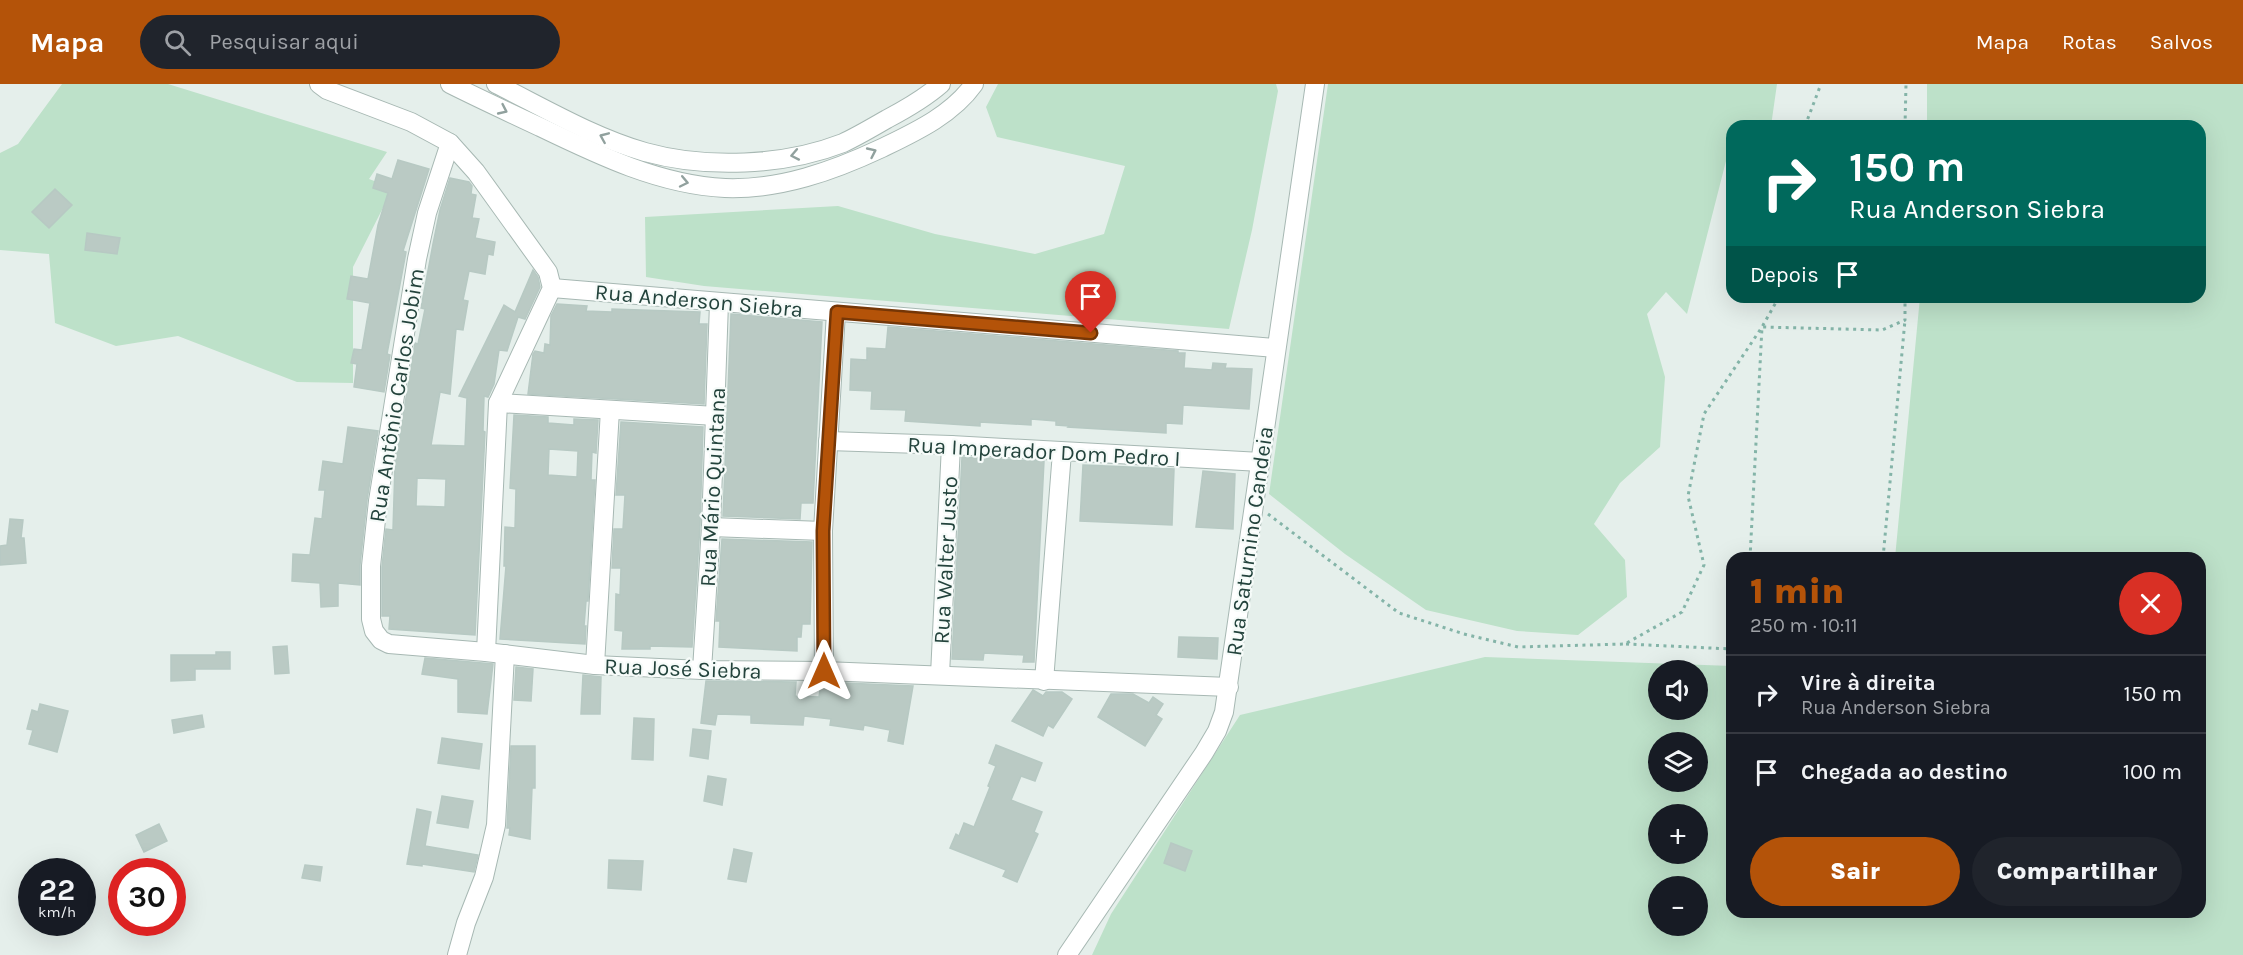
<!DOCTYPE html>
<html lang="pt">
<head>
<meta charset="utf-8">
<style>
  body { margin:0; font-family:Karla,sans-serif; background:#20242c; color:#f1f3f6; height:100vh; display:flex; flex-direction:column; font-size:22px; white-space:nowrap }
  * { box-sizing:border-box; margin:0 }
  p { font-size:20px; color:#9ea1a6 }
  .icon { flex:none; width:33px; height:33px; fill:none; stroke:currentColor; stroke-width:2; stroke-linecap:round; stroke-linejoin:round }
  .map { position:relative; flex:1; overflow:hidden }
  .panel { position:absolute; left:1726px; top:468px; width:480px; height:366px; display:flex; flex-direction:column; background:#171b24; border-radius:18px; box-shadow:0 6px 24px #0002 }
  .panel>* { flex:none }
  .top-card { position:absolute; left:1726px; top:36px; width:480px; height:183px; border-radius:18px; box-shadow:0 6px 24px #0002; background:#00695c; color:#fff; overflow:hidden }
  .tools { position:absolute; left:1648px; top:576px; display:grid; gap:12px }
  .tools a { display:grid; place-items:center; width:60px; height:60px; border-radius:50%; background:#171b24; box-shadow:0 6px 24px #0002; font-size:30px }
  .speed { position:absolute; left:18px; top:774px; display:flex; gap:12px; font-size:30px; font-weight:700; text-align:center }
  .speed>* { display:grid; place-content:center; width:78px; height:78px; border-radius:50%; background:#171b24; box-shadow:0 6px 24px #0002; line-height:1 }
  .speed small { font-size:15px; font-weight:400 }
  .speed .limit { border:9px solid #d22; background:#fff; color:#111 }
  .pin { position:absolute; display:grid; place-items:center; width:51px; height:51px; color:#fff; margin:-62px -26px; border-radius:50% 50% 50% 0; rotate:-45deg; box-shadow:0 0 6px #0007 }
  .pin .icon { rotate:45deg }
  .me { position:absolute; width:66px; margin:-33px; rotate:0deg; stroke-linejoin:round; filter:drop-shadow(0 0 4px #0008) }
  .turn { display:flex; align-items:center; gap:21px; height:126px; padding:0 24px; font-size:27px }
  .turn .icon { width:78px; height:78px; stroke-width:2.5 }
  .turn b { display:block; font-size:42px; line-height:51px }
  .then { display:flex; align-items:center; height:57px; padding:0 24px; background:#0003; gap:12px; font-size:22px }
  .round { display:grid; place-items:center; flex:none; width:63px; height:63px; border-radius:32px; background:#20242c }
  .head { display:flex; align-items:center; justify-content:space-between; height:102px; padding:0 24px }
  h1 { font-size:36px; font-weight:800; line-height:45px; color:#b45309 }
  .button { display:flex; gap:12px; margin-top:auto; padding:12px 24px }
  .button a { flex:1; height:69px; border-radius:36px; background:#b45309; color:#fff; font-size:24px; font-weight:800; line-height:69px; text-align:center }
  .button a+a { background:#20242c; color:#f1f3f6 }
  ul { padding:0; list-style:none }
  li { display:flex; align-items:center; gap:18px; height:78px; padding:0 24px; border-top:2px solid #363941 }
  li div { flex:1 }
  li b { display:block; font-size:22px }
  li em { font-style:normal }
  header { display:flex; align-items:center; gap:36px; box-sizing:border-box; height:84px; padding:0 30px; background:#b45309; color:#fff }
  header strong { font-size:28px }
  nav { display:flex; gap:33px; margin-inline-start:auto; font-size:21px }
  .search { width:420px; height:54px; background:#20242c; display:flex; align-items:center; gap:15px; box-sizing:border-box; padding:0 21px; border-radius:33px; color:#9ea1a6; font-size:22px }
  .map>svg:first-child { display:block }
  .green { fill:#bde1c9; fill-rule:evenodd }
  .building { fill:#bacac4; stroke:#b7c9c3; stroke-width:1.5; fill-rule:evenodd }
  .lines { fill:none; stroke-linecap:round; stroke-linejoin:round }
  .minor-casing { stroke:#a7b8b3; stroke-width:20 }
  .path { stroke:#84b4a8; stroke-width:3; stroke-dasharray:3 4.5; stroke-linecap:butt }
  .minor { stroke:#fff; stroke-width:18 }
  .oneway { stroke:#91a19e }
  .route-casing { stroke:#753606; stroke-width:15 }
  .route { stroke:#b45309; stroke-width:10 }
  .labels { text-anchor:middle; stroke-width:4.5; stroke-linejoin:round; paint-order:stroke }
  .street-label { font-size:22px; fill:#23433c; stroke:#f6fbf9 }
</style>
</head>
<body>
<header>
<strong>Mapa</strong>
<div class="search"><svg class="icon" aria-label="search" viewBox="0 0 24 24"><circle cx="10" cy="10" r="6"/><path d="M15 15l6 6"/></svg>Pesquisar aqui</div>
<nav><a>Mapa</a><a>Rotas</a><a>Salvos</a></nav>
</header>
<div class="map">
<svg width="2243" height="871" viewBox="0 0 2243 871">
  <rect width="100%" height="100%" fill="#e5efeb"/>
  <g class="green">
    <polygon points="62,0 168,0 387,68 369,95 393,104 353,183 353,299 297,298 178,252 116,262 55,239 49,170 0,166 0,69 18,60"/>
    <polygon points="998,0 1276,0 1278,7 1252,146 1229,245 704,202 646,193 645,133 838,122 935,150 1035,170 1104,150 1125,82 997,53 986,23"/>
    <polygon points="1328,0 1777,0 1771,42 1732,42 1732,70 1727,73 1687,230 1666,208 1647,230 1665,293 1660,363 1620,399 1594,440 1625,476 1627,513 1578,551 1517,547 1426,526 1345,470 1269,410"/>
    <path d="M 1927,0 L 2243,0 L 2243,871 L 1092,871 L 1111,830 L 1240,631 L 1485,573 L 1732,582 L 1732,828 L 2200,828 L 2200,474 L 1895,474 L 1920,213 L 2200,213 L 2200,42 L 1927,42 ZM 1659,586 L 1698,586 L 1698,626 L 1659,626 ZM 1659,658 L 1698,658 L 1698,698 L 1659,698 ZM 1659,730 L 1698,730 L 1698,770 L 1659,770 ZM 1659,802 L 1698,802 L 1698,842 L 1659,842 Z"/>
  </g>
  <g class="building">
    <polygon points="398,76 429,85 403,167 406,168 387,270 390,271 384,308 354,303 357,280 351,279 354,265 362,266 370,219 347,215 351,192 368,195 378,141 388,109 373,104 377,90 392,95"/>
    <path d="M 450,94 L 469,98 L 472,102 L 471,110 L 476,111 L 472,134 L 479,135 L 475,154 L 495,158 L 493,171 L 488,170 L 485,190 L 469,187 L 463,216 L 468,217 L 463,246 L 456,245 L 450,310 L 440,308 L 431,361 L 465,362 L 467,314 L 459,312 L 504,221 L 515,228 L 533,186 L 538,193 L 540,203 L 525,235 L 518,233 L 507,267 L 499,266 L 494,300 L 488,313 L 484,312 L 483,347 L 485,348 L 475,551 L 389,545 L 390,532 L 382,532 L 382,483 L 386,445 L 393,446 L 395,381 L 415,259 L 418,260 L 425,225 L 421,224 L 433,160 L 440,126 ZM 417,394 L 446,395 L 445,423 L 416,422 Z"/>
    <polygon points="55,105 72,121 49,144 32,128"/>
    <polygon points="87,149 120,154 117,170 85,166"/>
    <polygon points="557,220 587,222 586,227 612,228 612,225 700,228 699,240 707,240 704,320 528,310 533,270 535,267 544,269 545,260 550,261 551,232"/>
    <polygon points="731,230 822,238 813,419 801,419 800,435 723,432"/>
    <polygon points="888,243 1178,267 1178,269 1185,269 1184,284 1212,286 1213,279 1226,280 1225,284 1252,285 1249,325 1183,321 1182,340 1166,339 1166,349 1068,343 1069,342 1056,341 1056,337 1031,335 1031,341 980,338 980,342 905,337 906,326 871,325 872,307 850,306 851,275 867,276 867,264 886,265"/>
    <path d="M 514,331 L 548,333 L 548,339 L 574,341 L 574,335 L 598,336 L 596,369 L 592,368 L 591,396 L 595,396 L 588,517 L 586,517 L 584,542 L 586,542 L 585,560 L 500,555 L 506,482 L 504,482 L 505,443 L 515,444 L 516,405 L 510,404 ZM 549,365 L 578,367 L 577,393 L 548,391 Z"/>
    <polygon points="621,338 703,343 700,442 692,563 650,562 650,565 622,565 623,547 615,546 616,510 620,511 621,484 612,484 614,445 623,445 625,411 616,411"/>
    <polygon points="348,343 378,347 367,416 360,481 360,501 338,499 338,522 321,523 320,499 292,497 293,470 310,471 315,434 322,435 325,406 319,406 323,377 343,380"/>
    <polygon points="962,373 1044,377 1034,578 1023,578 1024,571 984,569 983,576 952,575"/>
    <polygon points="1083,381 1174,385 1172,441 1080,437"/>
    <polygon points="1203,387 1235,390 1233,445 1196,443"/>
    <polygon points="10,435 23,436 21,454 24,454 26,479 0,481 0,462 7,461"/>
    <polygon points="722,455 812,458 810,540 802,540 801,553 797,553 797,567 719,563 720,537 716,537"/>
    <polygon points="1179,553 1218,554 1217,575 1178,573"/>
    <polygon points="287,562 289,589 275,590 273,563"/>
    <polygon points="216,568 230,568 230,585 195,585 195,596 171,597 171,571 216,571"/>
    <polygon points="425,574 493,580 487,630 458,628 458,595 422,590"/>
    <polygon points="516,583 533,585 531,617 514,616"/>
    <polygon points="583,591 601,593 600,630 581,630"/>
    <polygon points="706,597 796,598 795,612 819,613 821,598 913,602 903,660 888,657 890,646 864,641 863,646 830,641 831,635 804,632 803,641 751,639 751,631 717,630 715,641 701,639"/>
    <polygon points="1033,606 1043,612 1046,608 1062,608 1072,615 1053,644 1048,641 1043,652 1012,637"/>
    <polygon points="1111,610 1133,610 1149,619 1153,613 1163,620 1156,631 1162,635 1145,662 1098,633"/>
    <polygon points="40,620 68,627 57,668 29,660 33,646 27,645 32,626 38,628"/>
    <polygon points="202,631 204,643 174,649 172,636"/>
    <polygon points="634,634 654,635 653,676 632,675"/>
    <polygon points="693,645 711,647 708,675 690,672"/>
    <polygon points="442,654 482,660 479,685 438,679"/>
    <polygon points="996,661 1042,679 1035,697 1021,692 1011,716 1042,728 1034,748 1038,750 1017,798 1003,792 1006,786 950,764 956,750 959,752 964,739 974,743 990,703 988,702 996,682 989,679"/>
    <polygon points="511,662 535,662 535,704 532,704 530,755 509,751 510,744 507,744"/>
    <polygon points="708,692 726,695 722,721 704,717"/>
    <polygon points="442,712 473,717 468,744 437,739"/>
    <polygon points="417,725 431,728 425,762 478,771 474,788 422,780 422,782 407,780"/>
    <polygon points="159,740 167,757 144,768 136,751"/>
    <polygon points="1171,759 1192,767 1185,787 1164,779"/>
    <polygon points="734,765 752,769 746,798 728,795"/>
    <polygon points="609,776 643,777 641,806 608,804"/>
    <polygon points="305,781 322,783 320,797 302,794"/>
  </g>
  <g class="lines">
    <g class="minor-casing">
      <g id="minor">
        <polyline points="319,0 327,6 411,38 450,59 476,88 548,188 552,204 498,319 486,568"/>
        <path d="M 450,0 C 480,15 510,29 540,43 C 598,71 660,101 725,104 C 780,106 833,87 882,64 C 915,48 952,31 974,0"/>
        <path d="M 496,0 C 544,24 593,53 645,68 C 706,85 784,82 843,59 C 858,52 873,43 887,35 C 906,25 925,14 941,0"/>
        <polyline points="450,59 427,129 417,175 378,417 371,482 371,535 374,547 381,556 389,560 486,568 595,581 702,586 824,587 1229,603"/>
        <polyline points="552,204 1276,264"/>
        <polyline points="498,319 716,332"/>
        <polyline points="828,357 951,361 1261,378"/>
        <polyline points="711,443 823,447"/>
        <polyline points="595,581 610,326"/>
        <polyline points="702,586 711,443 719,219"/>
        <polyline points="824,587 823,447 836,228"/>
        <polyline points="940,591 951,361"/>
        <polyline points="1044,597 1062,368"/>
        <polyline points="457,871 466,839 484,793 496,741 505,570"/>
        <polyline points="1067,871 1204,669 1217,647 1224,628 1315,0"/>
      </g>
    </g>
    <g class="path">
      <polyline points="1805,42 1821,0"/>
      <polyline points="1905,42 1906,0"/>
      <polyline points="1268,430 1399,529 1464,550 1518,563 1625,560 1682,528 1704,481 1688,412 1704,330 1762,243 1779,213"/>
      <polyline points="1750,474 1762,243 1882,246 1905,236 1905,213"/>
      <polyline points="1883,474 1905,236"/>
      <polyline points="1626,560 1732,565"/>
    </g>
    <use href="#minor" class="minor"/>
  </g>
  <defs><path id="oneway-chevron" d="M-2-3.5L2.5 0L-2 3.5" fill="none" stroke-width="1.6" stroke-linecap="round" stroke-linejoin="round" transform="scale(1.5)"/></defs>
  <g class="oneway">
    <use href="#oneway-chevron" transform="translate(503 26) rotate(25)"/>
    <use href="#oneway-chevron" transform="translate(604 53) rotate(-157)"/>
    <use href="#oneway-chevron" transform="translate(872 68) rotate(-25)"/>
    <use href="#oneway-chevron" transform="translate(795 71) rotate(169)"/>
    <use href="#oneway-chevron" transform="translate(684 98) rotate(12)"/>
  </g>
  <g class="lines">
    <g class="route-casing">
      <polyline id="route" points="824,587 823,447 837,228 1091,249"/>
    </g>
    <use href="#route" class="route"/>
  </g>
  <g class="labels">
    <g class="street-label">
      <text transform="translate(699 216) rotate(5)" y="8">Rua Anderson Siebra</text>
      <text transform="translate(396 311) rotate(-81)" y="8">Rua Antônio Carlos Jobim</text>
      <text transform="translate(1044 367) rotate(3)" y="8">Rua Imperador Dom Pedro I</text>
      <text transform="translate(712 403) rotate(-87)" y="8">Rua Mário Quintana</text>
      <text transform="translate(1249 457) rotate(-82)" y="8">Rua Saturnino Candeia</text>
      <text transform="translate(945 476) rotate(-87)" y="8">Rua Walter Justo</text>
      <text transform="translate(683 584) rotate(2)" y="8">Rua José Siebra</text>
    </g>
  </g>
</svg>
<div class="tools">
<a><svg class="icon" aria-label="sound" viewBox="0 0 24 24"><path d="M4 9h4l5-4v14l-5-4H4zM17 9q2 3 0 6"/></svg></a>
<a><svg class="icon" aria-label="layers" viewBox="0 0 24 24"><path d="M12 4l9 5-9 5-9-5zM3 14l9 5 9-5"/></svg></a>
<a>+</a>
<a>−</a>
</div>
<div class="speed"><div>22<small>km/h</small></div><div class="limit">30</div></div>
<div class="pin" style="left:1091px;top:249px;background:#d93025"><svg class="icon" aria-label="arrive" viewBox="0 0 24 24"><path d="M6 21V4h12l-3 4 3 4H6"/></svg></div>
<svg class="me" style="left:824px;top:587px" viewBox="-20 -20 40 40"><path d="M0-17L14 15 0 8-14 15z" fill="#b45309" stroke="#fff" stroke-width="4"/></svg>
<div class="top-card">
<div class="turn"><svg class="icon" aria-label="right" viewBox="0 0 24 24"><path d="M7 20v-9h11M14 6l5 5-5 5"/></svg><div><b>150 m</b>Rua Anderson Siebra</div></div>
<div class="then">Depois<svg class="icon" aria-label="arrive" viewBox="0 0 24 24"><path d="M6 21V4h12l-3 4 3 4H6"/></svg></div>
</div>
<section class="panel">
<div class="head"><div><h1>1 min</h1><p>250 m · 10:11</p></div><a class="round" style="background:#d93025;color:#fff"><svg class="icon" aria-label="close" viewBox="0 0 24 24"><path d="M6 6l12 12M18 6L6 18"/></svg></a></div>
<ul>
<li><svg class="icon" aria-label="right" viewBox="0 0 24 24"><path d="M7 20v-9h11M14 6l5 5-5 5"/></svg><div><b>Vire à direita</b><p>Rua Anderson Siebra</p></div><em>150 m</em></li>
<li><svg class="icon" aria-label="arrive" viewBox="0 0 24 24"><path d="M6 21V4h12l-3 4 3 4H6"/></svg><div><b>Chegada ao destino</b></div><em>100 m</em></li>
</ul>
<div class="button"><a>Sair</a><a>Compartilhar</a></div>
</section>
</div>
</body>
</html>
